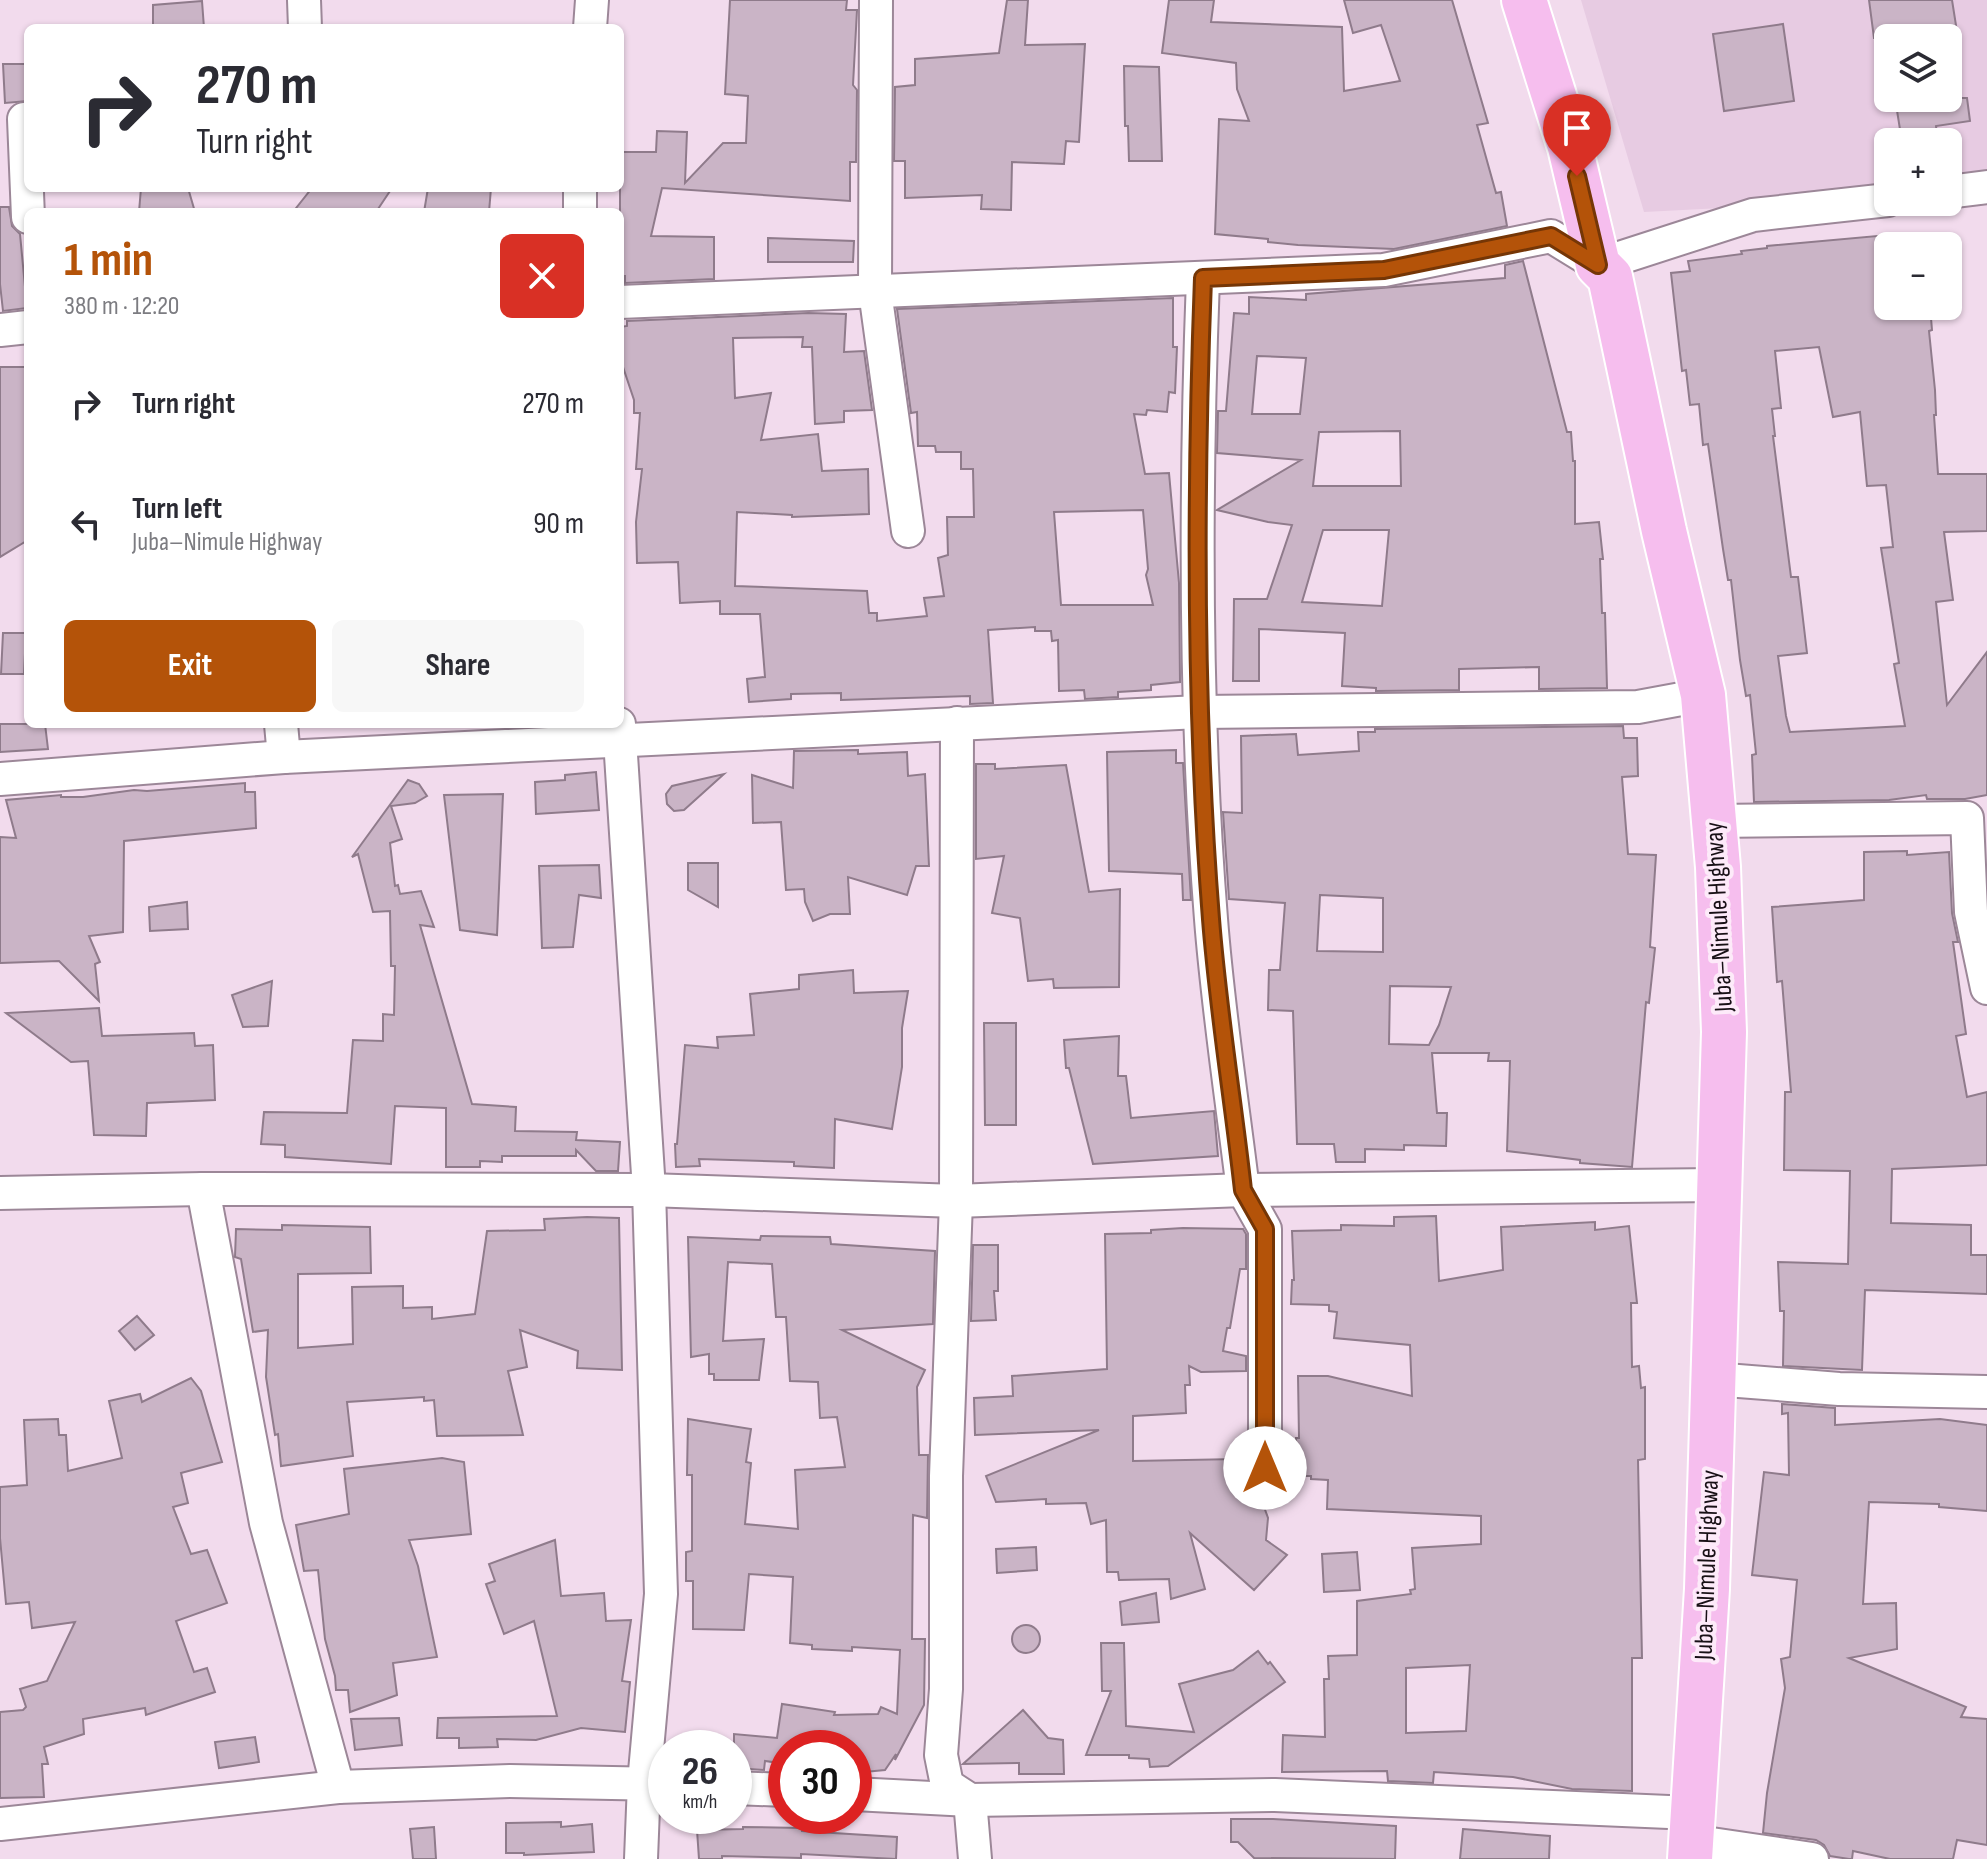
<!DOCTYPE html>
<html lang="en">
<head>
<meta charset="utf-8">
<style>
  body { margin:0; font-family:"Sofia Sans Condensed",sans-serif; background:#f7f7f7; color:#2b2b33; height:100vh; display:flex; flex-direction:column; font-size:30px; white-space:nowrap }
  * { box-sizing:border-box; margin:0 }
  p { font-size:26px; color:#7c7c81 }
  .icon { flex:none; width:44px; height:44px; fill:none; stroke:currentColor; stroke-width:2; stroke-linecap:round; stroke-linejoin:round }
  .map { position:relative; flex:1; overflow:hidden }
  .sheet { position:absolute; left:24px; top:208px; width:600px; height:520px; display:flex; flex-direction:column; background:#fff; border-radius:12px; box-shadow:0 2px 6px #0004 }
  .sheet>* { flex:none }
  .guide { position:absolute; left:24px; top:24px; width:600px; height:168px; border-radius:12px; box-shadow:0 2px 6px #0004; background:#fff; color:#2b2b33; overflow:hidden }
  .fabs { position:absolute; left:1874px; top:24px; display:grid; gap:16px }
  .fabs a { display:grid; place-items:center; width:88px; height:88px; border-radius:12px; background:#fff; box-shadow:0 2px 6px #0004; font-size:40px }
  .speed { position:absolute; left:648px; top:1730px; display:flex; gap:16px; font-size:40px; font-weight:700; text-align:center }
  .speed>* { display:grid; place-content:center; width:104px; height:104px; border-radius:50%; background:#fff; box-shadow:0 2px 6px #0004; line-height:1 }
  .speed small { font-size:20px; font-weight:400 }
  .speed .limit { border:12px solid #d22; background:#fff; color:#111 }
  .pin { position:absolute; display:grid; place-items:center; width:68px; height:68px; color:#fff; margin:-82px -34px; border-radius:50% 50% 50% 0; rotate:-45deg; box-shadow:0 0 8px #0007 }
  .pin .icon { rotate:45deg }
  .me { position:absolute; width:88px; margin:-44px; rotate:0deg; stroke-linejoin:round; filter:drop-shadow(0 0 6px #0008) }
  .turn { display:flex; align-items:center; gap:28px; height:168px; padding:0 40px; font-size:36px }
  .turn .icon { width:104px; height:104px; stroke-width:2.5 }
  .turn b { display:block; font-size:56px; line-height:68px }
  .round { display:grid; place-items:center; flex:none; width:84px; height:84px; border-radius:12px; background:#f7f7f7 }
  .head { display:flex; align-items:center; justify-content:space-between; height:136px; padding:0 40px }
  h1 { font-size:48px; font-weight:700; line-height:60px; color:#b45309 }
  .cta { display:flex; gap:16px; margin-top:auto; padding:16px 40px }
  .cta a { flex:1; height:92px; border-radius:12px; background:#b45309; color:#fff; font-size:32px; font-weight:700; line-height:92px; text-align:center }
  .cta a+a { background:#f7f7f7; color:#2b2b33 }
  ul { padding:0; list-style:none }
  li { display:flex; align-items:center; gap:24px; height:120px; padding:0 40px }
  li div { flex:1 }
  li b { display:block; font-size:30px }
  li em { font-style:normal }
  .map>svg:first-child { display:block }
  .built { fill:#e7cbe2; fill-rule:evenodd }
  .building { fill:#cab4c6; stroke:#8f7b8b; stroke-width:2; fill-rule:evenodd }
  .lines { fill:none; stroke-linecap:round; stroke-linejoin:round }
  .street-casing { stroke:#9c8798; stroke-width:36 }
  .primary-casing { stroke:#fff; stroke-width:48 }
  .street { stroke:#fff; stroke-width:32 }
  .primary { stroke:#f6beee; stroke-width:44 }
  .route-casing { stroke:#753606; stroke-width:20 }
  .route { stroke:#b45309; stroke-width:14 }
  .labels { text-anchor:middle; stroke-width:8; stroke-linejoin:round; paint-order:stroke }
  .street-label { font-size:26px; fill:#181016; stroke:#fdeaf9 }
</style>
</head>
<body>
<div class="map">
<svg width="1987" height="1859" viewBox="0 0 1987 1859">
  <rect width="100%" height="100%" fill="#f2dbed"/>
  <path class="built" d="M 1581,0 L 1987,0 L 1987,177 L 1948,182 L 1948,142 L 1888,142 L 1888,189 L 1741,207 L 1644,212 ZM 1888,38 L 1948,38 L 1948,98 L 1888,98 Z"/>
  <g class="building">
    <polygon points="730,0 847,0 846,10 857,10 853,85 857,90 856,162 850,162 850,201 662,188 651,236 714,237 714,279 625,283 625,276 620,276 620,152 656,152 657,131 687,132 685,183 723,143 746,143 748,96 725,94"/>
    <polygon points="1007,0 1028,0 1025,45 1085,44 1079,142 1066,141 1064,164 1012,162 1011,210 981,209 982,195 905,198 905,161 894,161 895,87 915,85 915,59 999,53"/>
    <polygon points="1169,0 1214,0 1211,22 1342,27 1344,91 1400,81 1381,25 1353,33 1344,0 1452,0 1488,123 1477,125 1496,193 1501,192 1507,226 1394,249 1298,245 1268,242 1268,239 1215,234 1219,119 1249,121 1237,89 1236,63 1162,53"/>
    <polygon points="1869,0 1952,0 1958,38 1874,38"/>
    <polygon points="202,1 204,28 153,28 153,5"/>
    <polygon points="1783,24 1794,101 1724,111 1713,34"/>
    <polygon points="3,64 28,64 28,101 5,103"/>
    <polygon points="1124,66 1159,67 1162,161 1129,161 1128,126 1125,126"/>
    <polygon points="1895,98 1967,98 1970,121 1936,126 1938,142 1902,142"/>
    <polygon points="141,188 188,188 195,212 139,212"/>
    <polygon points="312,188 392,188 376,212 293,212"/>
    <polygon points="428,188 491,188 489,212 424,212"/>
    <polygon points="0,207 9,207 12,226 20,234 27,308 3,311 0,284"/>
    <path d="M 1888,235 L 1888,306 L 1930,306 L 1932,330 L 1929,331 L 1935,390 L 1936,415 L 1934,415 L 1938,474 L 1987,474 L 1987,531 L 1944,532 L 1953,600 L 1936,602 L 1947,705 L 1987,652 L 1987,795 L 1965,799 L 1927,799 L 1926,795 L 1889,800 L 1754,802 L 1752,755 L 1756,754 L 1750,695 L 1746,696 L 1740,660 L 1731,580 L 1728,580 L 1723,549 L 1708,444 L 1703,445 L 1699,404 L 1690,405 L 1686,370 L 1682,371 L 1671,273 L 1690,271 L 1688,261 L 1742,254 L 1741,251 L 1767,248 L 1767,246 ZM 1819,347 L 1833,417 L 1860,412 L 1867,486 L 1886,485 L 1893,547 L 1881,548 L 1899,663 L 1894,664 L 1905,726 L 1790,732 L 1786,716 L 1778,656 L 1807,653 L 1798,577 L 1791,577 L 1773,436 L 1775,436 L 1772,409 L 1781,408 L 1775,351 Z"/>
    <polygon points="768,238 854,241 853,262 768,262"/>
    <path d="M 1523,261 L 1567,432 L 1571,432 L 1573,461 L 1575,461 L 1575,524 L 1599,522 L 1603,559 L 1600,559 L 1602,613 L 1605,613 L 1607,688 L 1539,689 L 1539,667 L 1459,669 L 1459,690 L 1376,691 L 1376,688 L 1342,686 L 1345,633 L 1259,629 L 1259,681 L 1233,681 L 1234,599 L 1267,599 L 1292,525 L 1268,522 L 1217,510 L 1301,460 L 1217,453 L 1218,411 L 1226,411 L 1234,313 L 1249,314 L 1249,297 L 1306,300 L 1306,294 L 1505,278 L 1505,265 ZM 1257,356 L 1306,358 L 1300,414 L 1252,414 ZM 1400,431 L 1401,486 L 1313,486 L 1319,432 ZM 1323,530 L 1389,530 L 1382,606 L 1302,602 Z"/>
    <path d="M 1173,298 L 1173,347 L 1177,347 L 1175,393 L 1169,392 L 1167,412 L 1147,410 L 1146,415 L 1134,414 L 1145,474 L 1169,473 L 1179,583 L 1180,682 L 1151,685 L 1151,690 L 1118,692 L 1118,697 L 1085,699 L 1084,690 L 1059,691 L 1058,640 L 1052,641 L 1051,631 L 1035,631 L 1035,627 L 988,630 L 993,703 L 970,704 L 970,696 L 841,700 L 841,693 L 791,694 L 791,699 L 749,702 L 747,679 L 765,677 L 760,614 L 720,614 L 720,601 L 680,603 L 678,562 L 637,563 L 636,522 L 642,469 L 636,469 L 640,413 L 634,413 L 634,400 L 620,358 L 620,327 L 627,326 L 627,321 L 808,313 L 846,314 L 844,352 L 864,351 L 872,410 L 844,411 L 844,422 L 815,424 L 812,347 L 802,347 L 803,337 L 733,338 L 735,398 L 771,393 L 761,440 L 818,434 L 822,471 L 868,469 L 869,514 L 792,517 L 792,515 L 737,512 L 735,586 L 867,591 L 869,613 L 877,613 L 877,621 L 927,616 L 924,598 L 944,596 L 938,558 L 948,555 L 947,517 L 974,517 L 973,469 L 961,469 L 961,452 L 936,452 L 935,446 L 918,446 L 917,412 L 911,413 L 897,309 ZM 1143,510 L 1148,569 L 1146,575 L 1153,605 L 1061,605 L 1054,512 Z"/>
    <polygon points="0,367 28,367 28,540 0,557"/>
    <polygon points="3,633 26,633 24,674 1,674"/>
    <polygon points="0,724 45,724 48,749 0,752"/>
    <path d="M 1623,726 L 1624,738 L 1637,738 L 1638,776 L 1622,777 L 1628,854 L 1656,855 L 1650,947 L 1655,948 L 1649,1003 L 1646,1002 L 1632,1167 L 1580,1163 L 1580,1160 L 1507,1151 L 1510,1061 L 1488,1061 L 1489,1053 L 1432,1053 L 1437,1113 L 1447,1113 L 1446,1146 L 1404,1145 L 1404,1150 L 1365,1149 L 1365,1162 L 1336,1162 L 1334,1144 L 1297,1144 L 1293,1011 L 1268,1010 L 1269,970 L 1280,970 L 1285,903 L 1229,899 L 1223,812 L 1242,813 L 1241,736 L 1296,734 L 1298,755 L 1359,751 L 1358,732 L 1375,732 L 1375,729 ZM 1320,895 L 1383,898 L 1383,952 L 1317,951 ZM 1390,986 L 1451,987 L 1439,1025 L 1429,1045 L 1389,1044 Z"/>
    <polygon points="858,750 858,754 907,752 908,776 925,774 929,866 916,866 907,895 848,877 850,914 830,914 813,921 805,902 804,889 786,890 781,822 753,823 752,775 793,788 794,751"/>
    <polygon points="1176,750 1176,763 1183,763 1191,900 1183,900 1182,874 1109,871 1107,752"/>
    <polygon points="976,764 995,764 995,769 1066,765 1089,892 1120,889 1119,987 1054,988 1053,979 1028,981 1020,918 992,913 1004,856 976,859"/>
    <polygon points="596,772 599,810 536,814 535,782 565,780 565,775"/>
    <polygon points="724,774 684,810 674,811 667,804 666,794 672,786"/>
    <polygon points="408,780 419,784 427,796 415,803 391,806 402,839 390,843 395,886 398,885 400,894 421,891 434,927 420,925 472,1104 516,1107 515,1131 577,1132 576,1140 620,1142 618,1171 596,1171 576,1150 576,1156 502,1156 502,1162 480,1161 480,1167 446,1167 446,1108 395,1106 391,1164 285,1157 285,1145 261,1144 264,1112 347,1113 353,1040 383,1041 383,1014 394,1015 395,966 391,966 390,911 373,912 358,854 352,857"/>
    <polygon points="245,783 245,792 255,792 256,828 124,841 123,932 89,936 100,962 95,964 99,1001 59,961 0,963 0,837 16,838 6,800 61,795 61,797 83,797 134,790 147,791"/>
    <polygon points="503,794 497,935 460,930 444,795"/>
    <polygon points="1907,851 1907,855 1949,852 1952,913 1958,942 1953,942 1966,1034 1956,1036 1967,1097 1987,1092 1987,1165 1892,1169 1891,1223 1971,1225 1971,1255 1987,1255 1987,1294 1865,1290 1862,1370 1783,1366 1784,1311 1780,1311 1778,1262 1848,1264 1850,1171 1784,1170 1785,1092 1791,1092 1782,981 1777,982 1772,907 1864,900 1864,852"/>
    <polygon points="688,863 718,863 718,907 688,890"/>
    <polygon points="599,865 601,898 579,895 573,947 542,948 539,866"/>
    <polygon points="187,902 188,929 150,931 149,907"/>
    <polygon points="853,970 854,993 908,991 902,1028 902,1067 892,1129 835,1119 834,1168 794,1166 794,1162 699,1159 700,1166 676,1167 675,1144 677,1144 685,1045 718,1048 717,1037 754,1035 750,994 799,989 799,975"/>
    <polygon points="272,981 268,1026 243,1027 232,995"/>
    <polygon points="99,1008 102,1036 194,1033 195,1046 213,1045 215,1100 147,1103 146,1136 94,1135 88,1061 71,1062 6,1013"/>
    <polygon points="984,1023 1016,1023 1016,1125 985,1125"/>
    <polygon points="1119,1036 1118,1076 1126,1076 1131,1118 1214,1111 1218,1156 1093,1164 1069,1068 1066,1068 1064,1040"/>
    <path d="M 1436,1216 L 1439,1281 L 1503,1270 L 1501,1227 L 1595,1222 L 1595,1230 L 1629,1226 L 1637,1303 L 1631,1303 L 1632,1367 L 1639,1366 L 1641,1388 L 1645,1387 L 1645,1459 L 1638,1460 L 1642,1658 L 1632,1658 L 1632,1791 L 1572,1789 L 1513,1777 L 1434,1772 L 1433,1783 L 1388,1781 L 1387,1771 L 1282,1772 L 1283,1735 L 1325,1737 L 1324,1679 L 1329,1679 L 1328,1656 L 1357,1655 L 1357,1601 L 1411,1594 L 1410,1590 L 1415,1589 L 1412,1548 L 1481,1544 L 1481,1516 L 1327,1509 L 1328,1480 L 1311,1479 L 1311,1476 L 1294,1476 L 1296,1438 L 1299,1438 L 1298,1376 L 1328,1376 L 1412,1396 L 1410,1345 L 1334,1338 L 1337,1312 L 1329,1311 L 1329,1305 L 1291,1304 L 1292,1280 L 1294,1280 L 1292,1231 L 1341,1230 L 1341,1225 L 1394,1226 L 1394,1217 ZM 1470,1665 L 1466,1731 L 1406,1733 L 1406,1668 Z"/>
    <polygon points="587,1217 619,1218 622,1370 577,1368 578,1351 520,1330 527,1367 508,1371 523,1435 437,1436 434,1400 424,1401 424,1397 347,1402 353,1456 281,1466 278,1434 275,1435 266,1377 268,1330 253,1332 241,1259 235,1257 236,1229 282,1230 282,1225 370,1227 371,1273 298,1274 298,1348 353,1344 352,1287 403,1286 403,1308 432,1307 432,1319 475,1314 487,1231 545,1230 544,1219"/>
    <polygon points="1183,1228 1243,1229 1246,1234 1246,1269 1240,1269 1230,1328 1227,1328 1223,1351 1246,1356 1246,1371 1201,1372 1189,1366 1190,1385 1185,1385 1186,1413 1133,1416 1133,1461 1238,1459 1238,1498 1259,1493 1268,1518 1266,1540 1287,1555 1254,1590 1190,1533 1205,1589 1171,1599 1169,1579 1119,1580 1118,1572 1107,1572 1106,1520 1091,1524 1086,1503 1046,1504 1046,1499 996,1502 986,1476 1099,1430 975,1435 974,1398 1013,1396 1012,1376 1107,1369 1105,1234 1151,1233 1151,1230"/>
    <polygon points="761,1236 830,1237 831,1244 935,1251 933,1324 842,1330 925,1370 917,1387 919,1455 928,1455 927,1518 913,1515 912,1639 925,1639 924,1705 895,1760 896,1754 885,1770 854,1773 854,1748 804,1740 803,1748 786,1748 786,1764 765,1761 764,1770 734,1768 734,1734 777,1738 782,1704 835,1712 834,1715 878,1714 881,1707 897,1714 900,1650 852,1647 852,1651 812,1649 812,1645 790,1643 793,1577 749,1574 744,1630 693,1629 693,1581 686,1581 686,1552 692,1551 692,1475 687,1475 688,1419 751,1429 746,1462 751,1463 745,1524 798,1529 795,1470 845,1467 837,1417 820,1418 818,1382 790,1381 786,1317 776,1317 772,1264 728,1262 723,1341 764,1339 759,1380 714,1380 714,1374 709,1374 709,1354 691,1357 688,1237 760,1240"/>
    <polygon points="973,1245 998,1245 998,1291 994,1291 996,1320 971,1321"/>
    <polygon points="137,1316 154,1335 135,1350 119,1331"/>
    <polygon points="191,1378 201,1391 222,1462 181,1473 188,1503 173,1507 191,1554 207,1550 227,1603 176,1621 194,1672 207,1668 215,1692 146,1715 145,1708 83,1719 84,1734 44,1747 48,1764 42,1764 44,1797 0,1798 0,1712 23,1710 26,1707 20,1689 47,1681 75,1622 32,1628 29,1602 6,1604 0,1538 0,1487 27,1485 24,1420 58,1419 59,1435 66,1435 68,1471 122,1458 109,1401 140,1394 142,1402"/>
    <polygon points="1782,1404 1835,1408 1835,1425 1940,1419 1987,1425 1987,1511 1939,1507 1939,1504 1869,1502 1863,1604 1896,1603 1897,1649 1849,1658 1966,1707 1961,1717 1987,1719 1987,1845 1957,1840 1953,1859 1890,1859 1853,1851 1852,1859 1849,1859 1830,1856 1824,1845 1816,1840 1763,1833 1767,1793 1785,1688 1781,1659 1790,1657 1797,1580 1752,1575 1764,1472 1789,1475 1788,1413 1782,1414"/>
    <polygon points="442,1458 464,1462 471,1534 409,1540 418,1566 437,1657 393,1663 397,1695 350,1712 348,1690 336,1690 335,1676 325,1639 318,1570 304,1571 296,1525 349,1514 344,1469"/>
    <polygon points="555,1540 561,1596 604,1593 606,1621 631,1620 622,1681 630,1682 625,1732 581,1728 536,1740 497,1739 498,1747 459,1748 459,1738 437,1738 438,1718 557,1716 534,1621 504,1634 486,1584 495,1581 489,1564"/>
    <polygon points="1036,1547 1037,1570 997,1573 996,1549"/>
    <polygon points="1357,1552 1360,1590 1324,1592 1322,1554"/>
    <polygon points="1156,1593 1159,1622 1122,1625 1120,1602"/>
    <circle cx="1026" cy="1639" r="14"/>
    <polygon points="1101,1643 1124,1643 1126,1726 1194,1732 1179,1684 1233,1670 1258,1651 1268,1664 1270,1662 1285,1682 1168,1766 1150,1767 1149,1759 1129,1758 1129,1755 1086,1755 1111,1691 1102,1691"/>
    <polygon points="1023,1710 1048,1738 1063,1740 1064,1774 1019,1774 1019,1763 963,1764"/>
    <polygon points="399,1718 402,1745 355,1750 351,1719"/>
    <polygon points="255,1737 259,1762 219,1768 215,1742"/>
    <polygon points="1231,1819 1273,1819 1396,1826 1395,1859 1254,1858 1238,1842 1231,1842"/>
    <polygon points="561,1822 561,1827 592,1824 594,1852 524,1855 524,1853 506,1853 506,1823"/>
    <polygon points="434,1827 436,1859 413,1859 410,1829"/>
    <polygon points="743,1827 802,1828 802,1831 897,1837 896,1859 801,1854 801,1858 722,1856 722,1859 699,1859 697,1830 743,1829"/>
    <polygon points="1463,1829 1550,1836 1549,1859 1460,1859"/>
  </g>
  <g class="lines">
    <g class="street-casing">
      <g id="street">
        <polyline points="304,0 305,28"/>
        <polyline points="876,0 875,291 908,531"/>
        <polyline points="590,28 592,0"/>
        <polyline points="24,119 28,217"/>
        <polyline points="1948,192 1987,187"/>
        <polyline points="580,212 580,188"/>
        <path d="M 1203,278 C 1195,491 1194,706 1211,919 C 1218,1010 1232,1100 1243,1190 L 1265,1229 L 1265,1468"/>
        <polyline points="620,302 1384,270 1551,236 1598,265 1753,215 1888,200"/>
        <polyline points="0,330 28,327"/>
        <polyline points="957,723 956,1201 946,1476 946,1689 941,1755 947,1785 970,1800 975,1859"/>
        <polyline points="281,724 284,757"/>
        <polyline points="619,724 649,1190 661,1594 644,1783 641,1859"/>
        <polyline points="0,779 284,757 1199,712 1638,707 1703,695"/>
        <polyline points="1713,821 1967,818 1971,912 1987,988"/>
        <polyline points="203,1189 266,1523 338,1787"/>
        <polyline points="0,1193 203,1189 649,1190 956,1201 1243,1190 1718,1185"/>
        <polyline points="1713,1379 1839,1389 1987,1392"/>
        <polyline points="734,1788 786,1790"/>
        <polyline points="854,1794 970,1800 1275,1795 1692,1813"/>
        <polyline points="0,1824 338,1787 510,1781 663,1784"/>
        <polyline points="1691,1841 1812,1859"/>
      </g>
    </g>
    <g class="primary-casing">
      <polyline id="primary" points="1524,0 1570,147 1598,265 1610,277 1664,531 1703,695 1718,867 1724,1032 1707,1589 1690,1859"/>
    </g>
    <use href="#street" class="street"/>
    <use href="#primary" class="primary"/>
  </g>
  <g class="lines">
    <g class="route-casing">
      <path id="route" d="M 1265,1468 L 1265,1229 L 1243,1190 C 1233,1100 1218,1010 1211,919 C 1194,706 1195,491 1203,278 L 1384,270 L 1551,236 L 1598,265 L 1577,176"/>
    </g>
    <use href="#route" class="route"/>
  </g>
  <g class="labels">
    <g class="street-label">
      <text transform="translate(1718 917) rotate(-93)" y="9">Juba–Nimule Highway</text>
      <text transform="translate(1706 1565) rotate(-88)" y="9">Juba–Nimule Highway</text>
    </g>
  </g>
</svg>
<div class="fabs">
<a><svg class="icon" aria-label="layers" viewBox="0 0 24 24"><path d="M12 4l9 5-9 5-9-5zM3 14l9 5 9-5"/></svg></a>
<a>+</a>
<a>−</a>
</div>
<div class="speed"><div>26<small>km/h</small></div><div class="limit">30</div></div>
<div class="pin" style="left:1577px;top:176px;background:#d93025"><svg class="icon" aria-label="arrive" viewBox="0 0 24 24"><path d="M6 21V4h12l-3 4 3 4H6"/></svg></div>
<svg class="me" style="left:1265px;top:1468px" viewBox="-20 -20 40 40"><circle r="19" fill="#fff"/><path d="M0-13L10 11 0 6-10 11z" fill="#b45309"/></svg>
<div class="guide">
<div class="turn"><svg class="icon" aria-label="right" viewBox="0 0 24 24"><path d="M7 20v-9h11M14 6l5 5-5 5"/></svg><div><b>270 m</b>Turn right</div></div>
</div>
<section class="sheet">
<div class="head"><div><h1>1 min</h1><p>380 m · 12:20</p></div><a class="round" style="background:#d93025;color:#fff"><svg class="icon" aria-label="close" viewBox="0 0 24 24"><path d="M6 6l12 12M18 6L6 18"/></svg></a></div>
<ul>
<li><svg class="icon" aria-label="right" viewBox="0 0 24 24"><path d="M7 20v-9h11M14 6l5 5-5 5"/></svg><div><b>Turn right</b></div><em>270 m</em></li>
<li><svg class="icon" aria-label="left" viewBox="0 0 24 24"><path d="M17 20v-9H6M10 6l-5 5 5 5"/></svg><div><b>Turn left</b><p>Juba–Nimule Highway</p></div><em>90 m</em></li>
</ul>
<div class="cta"><a>Exit</a><a>Share</a></div>
</section>
</div>
</body>
</html>
